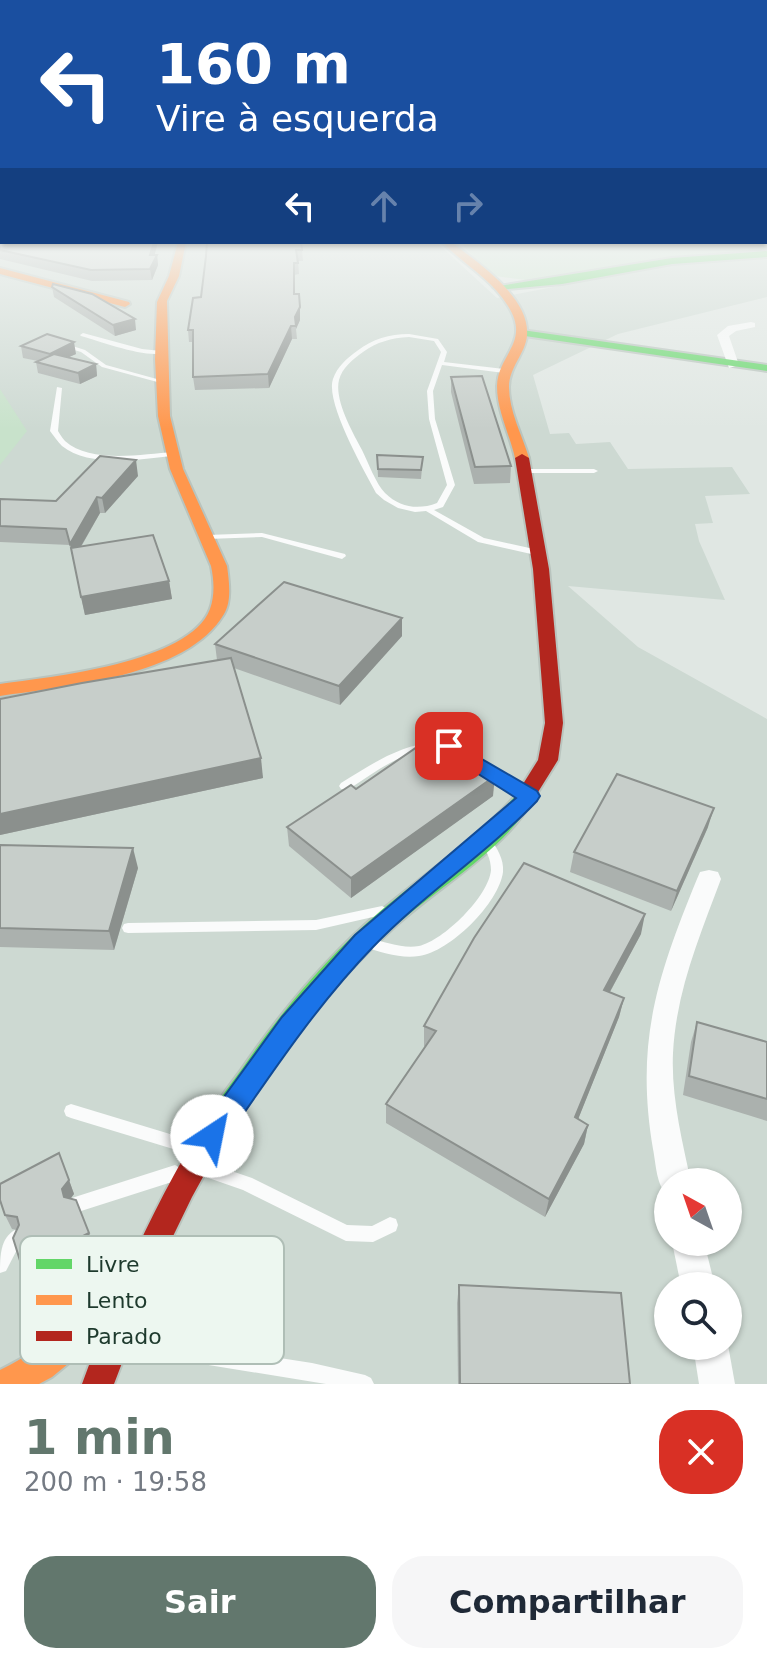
<!DOCTYPE html>
<html lang="pt">
<head>
<meta charset="utf-8">
<style>
  body { margin:0; font-family:"DejaVu Sans",sans-serif; background:#f6f6f7; color:#1f2937; height:100vh; display:flex; flex-direction:column; font-size:30px; white-space:nowrap }
  * { box-sizing:border-box; margin:0 }
  p { font-size:26px; color:#747a83 }
  .icon { flex:none; width:44px; height:44px; fill:none; stroke:currentColor; stroke-width:2; stroke-linecap:round; stroke-linejoin:round }
  .map { position:relative; height:1384px; overflow:hidden }
  .drawer { display:flex; flex-direction:column; background:#fff; flex:1 }
  .drawer>* { flex:none }
  .top-card { position:absolute; left:0px; top:0px; width:768px; height:244px; box-shadow:0 2px 6px #0004; background:#1a4fa0; color:#fff; overflow:hidden }
  .needle { width:52px; rotate:320deg }
  .controls { position:absolute; left:654px; top:1168px; display:grid; gap:16px }
  .controls a { display:grid; place-items:center; width:88px; height:88px; border-radius:50%; background:#fff; box-shadow:0 2px 6px #0004; font-size:40px }
  .pin { position:absolute; display:grid; place-items:center; width:68px; height:68px; color:#fff; margin:-34px; border-radius:16px; box-shadow:0 4px 12px #0006 }
  .me { position:absolute; width:88px; margin:-44px; rotate:34deg; stroke-linejoin:round; filter:drop-shadow(0 0 6px #0008) }
  .turn { display:flex; align-items:center; gap:28px; height:168px; padding:0 24px; font-size:36px }
  .turn .icon { width:104px; height:104px; stroke-width:2.5 }
  .turn b { display:block; font-size:56px; line-height:68px }
  .lanes { display:flex; align-items:center; height:76px; padding:0 24px; background:#0003; justify-content:center; gap:40px; direction:ltr }
  .lanes .off { opacity:.35 }
  .round { display:grid; place-items:center; flex:none; width:84px; height:84px; border-radius:32px; background:#f6f6f7 }
  .overview { display:flex; align-items:center; justify-content:space-between; height:136px; padding:0 24px }
  h1 { font-size:48px; font-weight:600; line-height:60px; color:#62776d }
  .button { display:flex; gap:16px; margin-top:auto; padding:16px 24px }
  .button a { flex:1; height:92px; border-radius:32px; background:#62776d; color:#fff; font-size:32px; font-weight:600; line-height:92px; text-align:center }
  .button a+a { background:#f6f6f7; color:#1f2937 }
  .map>svg:first-child { display:block }
  .built { fill:#cdd9d2; fill-rule:evenodd }
  .green { fill:#c8e2cb }
  .lines { fill:none; stroke-linecap:round; stroke-linejoin:round }
  .fast-casing { stroke:#b9c4be; stroke-width:4 }
  .slow-casing { stroke:#b9c4be; stroke-width:4 }
  .jam-casing { stroke:#b9c4be; stroke-width:4 }
  .lane { fill:#fafbfb; fill-rule:evenodd }
  .street { fill:#fafbfb; fill-rule:evenodd }
  .fast { fill:#63d668; fill-rule:evenodd }
  .slow { fill:#ff974d; fill-rule:evenodd }
  .jam { fill:#b3261e; fill-rule:evenodd }
  .wall { fill:#abb1ae }
  .shaded-wall { fill:#8b908d }
  .building { fill:#c7ceca; stroke:#8b908d; stroke-width:2 }
  .route { fill:#1a73e8; stroke:#114b97; stroke-width:2 }
  .key { fill:#edf7f0; stroke:#afbeb6; stroke-width:2 }
  .key-label { font-size:22px; fill:#1e3a2d }
</style>
</head>
<body>
<div class="map">
<svg width="767" height="1384" viewBox="0 0 767 1384">
  <rect width="100%" height="100%" fill="#e0e7e3"/>
  <path class="built" d="M 0,235 L 2,242 L 436,242 L 497,298 L 652,268 L 767,253 L 767,297 L 618,334 L 533,375 L 550,434 L 569,433 L 576,444 L 610,442 L 628,469 L 732,467 L 750,494 L 705,496 L 713,523 L 695,524 L 699,541 L 725,600 L 568,586 L 638,647 L 767,719 L 767,1384 L 0,1384 ZM 668,1182 L 728,1182 L 728,1242 L 668,1242 ZM 668,1286 L 728,1286 L 728,1346 L 668,1346 Z"/>
  <g class="green">
    <polygon points="767,235 767,251 534,281 495,276 483,269 461,242 766,242"/>
    <polygon points="0,389 27,431 0,465"/>
  </g>
  <g class="lines">
    <g class="fast-casing">
      <g id="fast">
        <polygon points="767,251 767,257 672,264 562,284 498,290 493,287 672,258"/>
        <polygon points="522,330 767,365 767,371 518,335 517,333"/>
        <path d="M 523,793 L 530,795 L 533,800 C 502,853 434,889 390,931 C 325,990 275,1061 228,1135 L 218,1139 L 208,1135 L 205,1126 C 213,1106 228,1088 241,1070 C 280,1013 325,959 377,914 C 424,874 475,841 516,795 Z"/>
      </g>
    </g>
    <g class="slow-casing">
      <g id="slow">
        <path d="M 178,242 L 186,242 L 179,276 L 167,301 L 170,416 L 183,469 L 227,566 C 229,581 232,601 224,614 C 187,677 65,686 0,696 L 0,684 C 50,677 190,663 210,609 C 215,595 214,580 211,566 L 170,469 L 158,416 L 155,359 L 157,302 L 169,276 Z"/>
        <path d="M 442,242 L 451,242 C 477,262 530,297 527,335 C 526,353 509,367 509,387 C 509,411 522,435 529,458 L 527,461 L 515,458 C 510,435 497,411 497,386 C 498,354 531,342 508,306 C 492,279 463,264 442,242 Z"/>
        <polygon points="0,268 129,302 130,304 125,307 0,274"/>
        <path d="M 125,1273 L 136,1277 L 140,1288 L 136,1299 L 96,1341 L 52,1377 L 39,1384 L 0,1384 L 0,1370 C 27,1357 51,1340 73,1319 C 90,1304 104,1281 125,1273 Z"/>
      </g>
    </g>
    <g class="jam-casing">
      <g id="jam">
        <polygon points="522,454 529,458 549,569 563,723 558,760 530,805 516,805 513,800 538,760 545,723 533,569 515,458"/>
        <path d="M 218,1113 L 228,1117 L 231,1126 L 192,1197 L 161,1261 L 114,1384 L 82,1384 C 116,1290 155,1201 208,1117 Z"/>
      </g>
    </g>
    <g class="lane">
      <path d="M 83,333 L 142,349 L 161,351 L 164,353 C 145,358 102,342 81,336 L 80,335 Z"/>
      <path d="M 409,334 L 438,339 L 447,352 L 444,362 L 504,369 L 507,371 L 504,373 L 442,365 L 433,391 L 435,419 L 455,485 L 443,507 L 434,510 L 484,538 L 543,551 L 543,555 L 540,556 L 478,542 L 426,511 L 415,512 L 398,508 L 384,500 L 376,493 C 364,470 325,403 333,379 C 337,367 347,358 357,351 C 373,339 389,334 409,334 ZM 409,337 L 434,341 L 441,352 L 427,391 L 429,419 L 447,485 L 437,503 C 419,510 400,508 385,493 C 376,484 368,462 362,450 C 353,433 334,400 339,380 C 342,368 353,359 363,352 C 377,342 391,338 409,337 Z"/>
      <polygon points="63,343 85,350 106,365 164,381 161,383 102,367 81,352 61,346 60,345"/>
      <path d="M 57,387 L 62,388 L 58,431 C 60,434 62,438 65,441 C 90,464 143,454 173,452 L 177,454 L 173,456 C 141,459 89,468 62,446 C 58,442 54,436 50,431 Z"/>
      <polygon points="524,469 594,469 598,471 594,473 527,473 523,471"/>
      <polygon points="262,533 345,554 346,556 342,559 262,537 207,539 203,537 207,535"/>
      <path d="M 436,742 C 472,750 499,770 529,790 L 531,793 L 529,796 L 521,796 C 494,777 456,744 421,751 C 395,756 371,775 349,789 L 341,789 L 339,786 L 341,783 C 372,764 399,745 436,742 Z"/>
      <path d="M 486,837 L 490,838 C 497,848 504,859 503,872 C 499,903 450,952 419,956 C 401,959 381,952 364,947 L 363,943 L 364,939 L 369,938 C 385,942 403,949 419,946 C 443,941 489,896 491,870 C 491,859 486,850 480,841 L 482,838 Z"/>
      <polygon points="382,906 386,908 388,911 386,914 316,930 128,933 124,932 122,928 124,924 128,923 316,920"/>
      <polygon points="71,1104 193,1141 198,1143 201,1148 198,1153 193,1155 71,1118 66,1116 64,1111 66,1106"/>
      <polygon points="202,1161 252,1178 347,1225 372,1226 390,1217 396,1219 398,1225 396,1231 373,1242 346,1241 243,1190 197,1174 194,1169 197,1164"/>
      <polygon points="175,1165 180,1168 183,1173 180,1178 175,1181 78,1212 72,1210 70,1204 72,1198 78,1196"/>
      <path d="M 15,1230 L 21,1232 L 23,1238 L 6,1271 L 0,1273 C 0,1257 0,1238 15,1230 Z"/>
      <polygon points="184,1343 312,1363 365,1375 371,1378 374,1384 326,1384 184,1361 178,1358 175,1352 178,1346"/>
    </g>
    <g class="street">
      <polygon points="751,322 755,323 755,327 736,331 729,336 739,365 729,368 717,335 728,326"/>
      <path d="M 709,870 L 718,872 L 721,879 C 700,935 676,992 673,1053 C 671,1096 682,1140 691,1182 L 668,1182 L 668,1195 C 656,1186 656,1163 653,1149 C 635,1042 657,977 697,879 L 700,872 Z"/>
      <polygon points="672,1242 704,1242 715,1286 681,1286"/>
      <polygon points="728,1345 735,1384 699,1384 693,1346"/>
    </g>
    <use href="#fast" class="fast"/>
    <use href="#slow" class="slow"/>
    <use href="#jam" class="jam"/>
  </g>
  <g class="wall">
    <polygon points="0,235 2,242 158,242 154,255 157,255 158,265 152,280 92,281 0,259"/>
    <polygon points="302,250 303,261 298,261 299,274 294,275 295,294 299,294 300,320 296,329 297,339 292,339 269,388 195,390 193,377 193,342 189,342 188,330 201,297 206,256"/>
    <polygon points="52,287 136,330 115,336 54,297"/>
    <polygon points="21,346 76,354 68,357 96,364 97,376 80,384 38,373 36,362 38,361 23,358"/>
    <polygon points="451,377 511,466 510,483 474,484 451,392"/>
    <polygon points="377,455 423,457 421,479 378,477"/>
    <polygon points="138,476 105,513 100,513 81,547 169,581 172,599 85,615 70,545 0,542 0,499 56,501"/>
    <polygon points="402,636 340,705 234,668 263,778 0,835 0,699 217,660 215,644"/>
    <polygon points="356,789 493,796 351,898 289,846 287,827"/>
    <polygon points="708,827 671,911 570,872 574,852"/>
    <polygon points="0,845 138,868 114,950 0,947"/>
    <polygon points="641,934 610,992 624,998 619,1017 578,1119 588,1125 584,1144 545,1217 386,1123 386,1104 426,1047 424,1046 424,1026"/>
    <polygon points="697,1022 767,1042 767,1121 683,1095 691,1042"/>
    <polygon points="59,1153 74,1194 71,1198 76,1200 94,1247 29,1281 22,1267 17,1230 12,1229 5,1215"/>
    <polygon points="459,1285 630,1384 458,1384 457,1303"/>
  </g>
  <g class="shaded-wall">
    <polygon points="154,242 158,242 152,265 150,255"/>
    <polygon points="157,255 158,265 152,280 150,269"/>
    <polygon points="300,307 300,320 296,329 295,317"/>
    <polygon points="135,319 136,330 115,336 113,325"/>
    <polygon points="291,326 292,339 269,388 268,374"/>
    <polygon points="74,342 76,354 52,365 50,354"/>
    <polygon points="96,364 97,376 80,384 78,373"/>
    <polygon points="136,460 138,476 105,513 102,498"/>
    <polygon points="97,497 100,513 73,560 70,544"/>
    <polygon points="169,581 172,599 85,615 81,597"/>
    <polygon points="402,618 402,636 340,705 339,686"/>
    <polygon points="261,758 263,778 0,835 0,814"/>
    <polygon points="495,776 493,796 351,898 351,878"/>
    <polygon points="714,808 708,827 671,911 677,891"/>
    <polygon points="133,848 138,868 114,950 109,931"/>
    <polygon points="645,914 641,934 600,1010 604,990"/>
    <polygon points="624,998 619,1017 571,1137 575,1117"/>
    <polygon points="588,1125 584,1144 545,1217 549,1199"/>
    <polygon points="69,1180 74,1194 67,1203 64,1197 62,1189"/>
    <polygon points="89,1233 94,1247 29,1281 22,1267"/>
  </g>
  <g class="building">
    <polygon points="0,235 2,235 2,242 154,242 150,255 157,255 150,269 91,270 0,250"/>
    <polygon points="207,242 301,242 302,250 296,250 298,263 294,263 294,294 299,294 300,307 295,317 296,326 291,326 268,374 193,377 193,330 188,330 193,298 201,297 206,256"/>
    <polygon points="53,284 92,294 135,319 113,325 52,287"/>
    <polygon points="47,334 74,342 50,354 21,346"/>
    <polygon points="54,354 96,364 78,373 36,362"/>
    <polygon points="482,376 511,466 475,467 451,377"/>
    <polygon points="377,455 423,457 421,470 378,469"/>
    <polygon points="100,456 136,460 102,498 97,497 70,544 66,529 0,526 0,499 56,501"/>
    <polygon points="153,535 169,581 81,597 71,548"/>
    <polygon points="284,582 402,618 339,686 215,644"/>
    <polygon points="231,658 261,758 0,814 0,699 82,683"/>
    <polygon points="433,736 495,776 351,878 287,827 351,785 356,789"/>
    <polygon points="617,774 714,808 677,891 574,852"/>
    <polygon points="0,845 133,848 109,931 0,928"/>
    <polygon points="524,863 645,914 604,990 624,998 575,1117 588,1125 549,1199 386,1104 436,1031 424,1026 474,938"/>
    <polygon points="697,1022 767,1042 767,1099 689,1076"/>
    <polygon points="59,1153 69,1180 62,1189 64,1197 76,1200 89,1233 22,1267 13,1238 19,1225 17,1217 5,1215 0,1200 0,1184"/>
    <polygon points="459,1285 621,1293 630,1384 460,1384"/>
  </g>
  <linearGradient id="sky" x2="0" y2="1"><stop stop-color="#8ac3e1"/><stop offset="0.55" stop-color="#f1f4f2"/><stop offset="1" stop-color="#f1f4f2" stop-opacity="0"/></linearGradient>
  <rect width="767" height="429" fill="url(#sky)"/>
  <path class="route" d="M 449,740 L 537,791 L 540,796 L 537,801 C 486,854 424,894 373,947 C 315,1007 269,1077 222,1145 L 212,1149 L 202,1145 L 198,1136 L 202,1127 L 282,1017 L 355,935 L 516,798 L 442,751 L 439,746 Z"/>
  <rect x="20" y="1236" width="264" height="128" rx="12" class="key"/>
  <rect x="36" y="1259" width="36" height="10" fill="#63d668"/>
  <rect x="36" y="1295" width="36" height="10" fill="#ff974d"/>
  <rect x="36" y="1331" width="36" height="10" fill="#b3261e"/>
  <g class="key-label">
    <text x="86" y="1272">Livre</text>
    <text x="86" y="1308">Lento</text>
    <text x="86" y="1344">Parado</text>
  </g>
</svg>
<div class="controls">
<a><svg class="needle" viewBox="-14 -14 28 28"><path d="M0-13l5 13h-10z" fill="#e53935"/><path d="M0 13l5-13h-10z" fill="#747a83"/></svg></a>
<a><svg class="icon" aria-label="search" viewBox="0 0 24 24"><circle cx="10" cy="10" r="6"/><path d="M15 15l6 6"/></svg></a>
</div>
<div class="pin" style="left:449px;top:746px;background:#d93025"><svg class="icon" aria-label="arrive" viewBox="0 0 24 24"><path d="M6 21V4h12l-3 4 3 4H6"/></svg></div>
<svg class="me" style="left:212px;top:1136px" viewBox="-20 -20 40 40"><circle r="19" fill="#fff"/><path d="M0-13L10 11 0 6-10 11z" fill="#1a73e8"/></svg>
<div class="top-card">
<div class="turn"><svg class="icon" aria-label="left" viewBox="0 0 24 24"><path d="M17 20v-9H6M10 6l-5 5 5 5"/></svg><div><b>160 m</b>Vire à esquerda</div></div>
<div class="lanes"><svg class="icon" aria-label="left" viewBox="0 0 24 24"><path d="M17 20v-9H6M10 6l-5 5 5 5"/></svg><svg class="icon off" aria-label="ahead" viewBox="0 0 24 24"><path d="M12 20V5M6 11l6-6 6 6"/></svg><svg class="icon off" aria-label="right" viewBox="0 0 24 24"><path d="M7 20v-9h11M14 6l5 5-5 5"/></svg></div>
</div>
</div>
<section class="drawer">
<div class="overview"><div><h1>1 min</h1><p>200 m · 19:58</p></div><a class="round" style="background:#d93025;color:#fff"><svg class="icon" aria-label="close" viewBox="0 0 24 24"><path d="M6 6l12 12M18 6L6 18"/></svg></a></div>
<div class="button"><a>Sair</a><a>Compartilhar</a></div>
</section>
</body>
</html>
